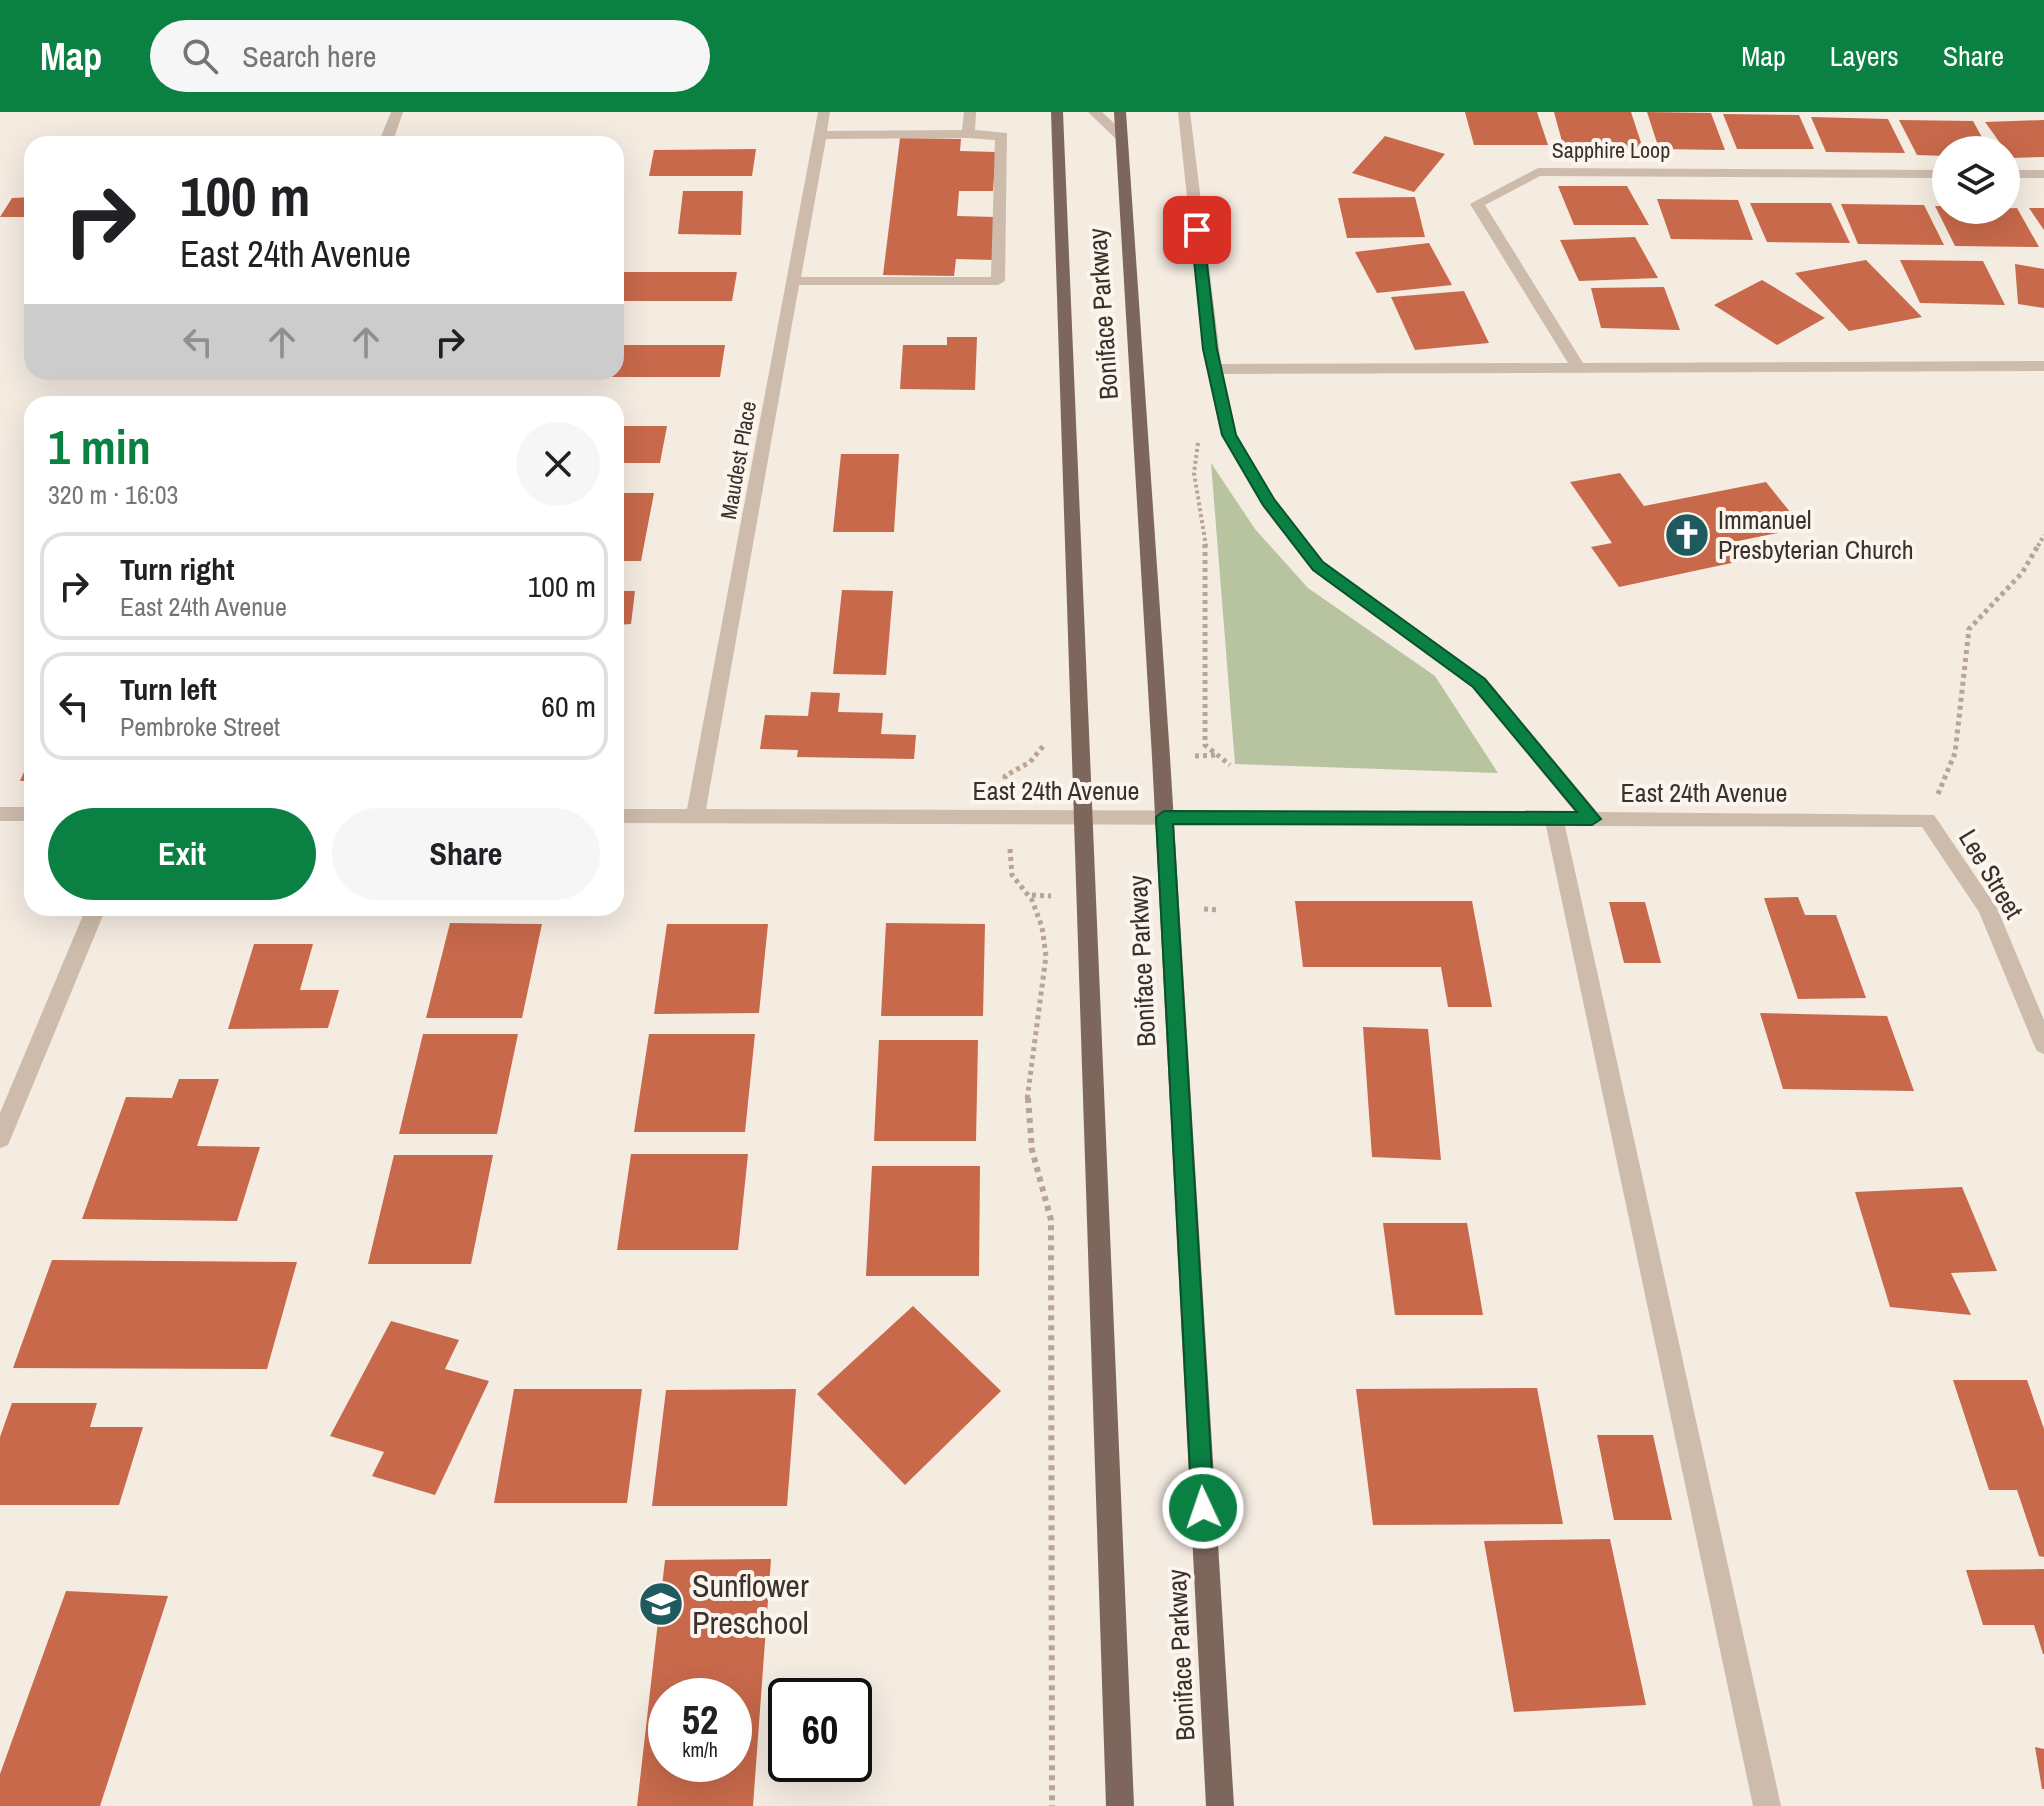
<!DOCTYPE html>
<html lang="en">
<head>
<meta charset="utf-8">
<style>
  body { margin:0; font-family:"Archivo Narrow",sans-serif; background:#f6f6f6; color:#202124; height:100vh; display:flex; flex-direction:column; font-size:30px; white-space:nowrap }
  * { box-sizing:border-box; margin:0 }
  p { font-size:26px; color:#757577 }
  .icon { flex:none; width:44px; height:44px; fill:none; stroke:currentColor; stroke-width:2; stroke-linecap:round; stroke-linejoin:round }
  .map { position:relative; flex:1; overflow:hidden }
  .details { position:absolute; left:24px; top:284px; width:600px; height:520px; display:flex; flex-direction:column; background:#fff; border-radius:24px; box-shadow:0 8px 32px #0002 }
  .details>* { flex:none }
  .guide { position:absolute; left:24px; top:24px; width:600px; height:244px; border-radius:24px; box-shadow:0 8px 32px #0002; background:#fff; color:#202124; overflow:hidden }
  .tools { position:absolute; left:1932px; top:24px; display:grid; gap:16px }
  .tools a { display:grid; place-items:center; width:88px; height:88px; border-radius:50%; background:#fff; box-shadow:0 8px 32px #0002; font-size:40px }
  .speed { position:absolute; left:648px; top:1566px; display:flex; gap:16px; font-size:40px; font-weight:700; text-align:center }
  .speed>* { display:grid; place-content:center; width:104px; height:104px; border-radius:50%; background:#fff; box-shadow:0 8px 32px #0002; line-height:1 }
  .speed small { font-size:20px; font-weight:400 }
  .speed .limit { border:4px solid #111; border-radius:12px; background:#fff; color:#111 }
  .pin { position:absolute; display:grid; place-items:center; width:68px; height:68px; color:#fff; margin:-34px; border-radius:16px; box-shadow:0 4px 12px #0006 }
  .me { position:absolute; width:88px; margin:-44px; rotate:357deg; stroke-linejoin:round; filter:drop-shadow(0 0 6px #0008) }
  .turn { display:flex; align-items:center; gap:28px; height:168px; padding:0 24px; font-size:36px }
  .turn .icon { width:104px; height:104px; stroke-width:2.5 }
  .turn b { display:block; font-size:56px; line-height:68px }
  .lanes { display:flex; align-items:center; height:76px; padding:0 24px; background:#0003; justify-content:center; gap:40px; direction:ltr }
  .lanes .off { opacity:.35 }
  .round { display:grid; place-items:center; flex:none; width:84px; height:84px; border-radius:42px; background:#f6f6f6 }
  .headline { display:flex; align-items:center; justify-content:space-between; height:136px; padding:0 24px }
  h1 { font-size:48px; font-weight:700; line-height:60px; color:#0b8043 }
  .cta { display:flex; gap:16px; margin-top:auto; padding:16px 24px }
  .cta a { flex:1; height:92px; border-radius:48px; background:#0b8043; color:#fff; font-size:32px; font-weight:700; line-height:92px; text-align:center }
  .cta a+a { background:#f6f6f6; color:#202124 }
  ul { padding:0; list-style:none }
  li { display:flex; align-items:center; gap:24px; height:108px; margin:0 16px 12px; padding:0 8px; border:4px solid #e0e0e0; border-radius:24px }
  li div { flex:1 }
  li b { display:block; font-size:30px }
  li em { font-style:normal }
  header { display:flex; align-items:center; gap:48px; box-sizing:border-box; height:112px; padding:0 40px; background:#0b8043; color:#fff }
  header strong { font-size:38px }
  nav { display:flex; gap:44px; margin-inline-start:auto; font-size:28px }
  .search { width:560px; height:72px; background:#f6f6f6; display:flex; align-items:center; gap:20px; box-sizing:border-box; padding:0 28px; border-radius:44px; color:#757577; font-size:30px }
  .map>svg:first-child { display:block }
  .green { fill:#b8c4a0 }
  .building { fill:#c8694b; fill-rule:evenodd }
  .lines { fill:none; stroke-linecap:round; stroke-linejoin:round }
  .path-far2 { stroke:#b9a596; stroke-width:4; stroke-dasharray:3 3; stroke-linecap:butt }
  .path-far1 { stroke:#b9a596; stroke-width:5; stroke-dasharray:4 4; stroke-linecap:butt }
  .path { stroke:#b9a596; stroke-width:6; stroke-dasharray:5 5; stroke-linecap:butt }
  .minor { fill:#cdbbac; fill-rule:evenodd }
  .major { fill:#7d675c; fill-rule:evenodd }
  .route { fill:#0b8043; stroke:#07532c; stroke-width:2 }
  .labels { text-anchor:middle; stroke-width:8; stroke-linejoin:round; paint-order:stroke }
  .far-street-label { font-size:22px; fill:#3b302b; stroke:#fbf5ee }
  .street-label { font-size:26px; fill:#3b302b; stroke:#fbf5ee }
  .poi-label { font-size:26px; fill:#3b302b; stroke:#fbf5ee; text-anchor:start }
  .near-poi-label { font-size:32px; fill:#3b302b; stroke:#fbf5ee; text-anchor:start }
</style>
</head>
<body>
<header>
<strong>Map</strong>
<div class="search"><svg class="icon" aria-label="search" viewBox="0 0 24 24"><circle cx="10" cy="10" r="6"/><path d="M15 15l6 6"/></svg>Search here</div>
<nav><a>Map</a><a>Layers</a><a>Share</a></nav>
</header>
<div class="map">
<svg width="2044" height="1694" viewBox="0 0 2044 1694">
  <rect width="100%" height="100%" fill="#f4ebe1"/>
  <polygon class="green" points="1211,351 1255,417 1308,476 1435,564 1498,661 1235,652"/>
  <g class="building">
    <polygon points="1465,0 1537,0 1548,33 1474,33"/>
    <polygon points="1554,0 1631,0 1646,46 1566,44"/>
    <polygon points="1647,0 1711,1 1725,38 1659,37"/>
    <polygon points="1723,2 1799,3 1814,37 1737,37"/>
    <polygon points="1811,5 1888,7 1905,41 1826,40"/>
    <polygon points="1899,8 1973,9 1989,38 1946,38 1946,44 1917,43"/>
    <polygon points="2044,8 2044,45 2011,46 1985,10"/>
    <polygon points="1385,24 1445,42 1414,80 1352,61"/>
    <polygon points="900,26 961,27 960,39 996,40 993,79 959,79 957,104 996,105 994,148 956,147 954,164 883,163"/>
    <polygon points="756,37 752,64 649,64 654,38"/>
    <polygon points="1558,74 1627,74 1649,113 1574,113"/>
    <polygon points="683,79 743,79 741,123 678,122"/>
    <polygon points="32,85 32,105 0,105 12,86"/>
    <polygon points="1415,85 1425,125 1347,126 1338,86"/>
    <polygon points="1657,87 1738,88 1753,128 1671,127"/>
    <polygon points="1750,91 1831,91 1850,131 1767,130"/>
    <polygon points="1841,92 1924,93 1944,133 1858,132"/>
    <polygon points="1935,94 1946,94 1946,98 2017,96 2039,135 1955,134"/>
    <polygon points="2029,96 2044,96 2044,118"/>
    <polygon points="1635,125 1658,166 1579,169 1560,128"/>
    <polygon points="1429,131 1452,173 1377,181 1355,140"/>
    <polygon points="1866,148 1922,205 1849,219 1795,161"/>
    <polygon points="1900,148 1983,149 2005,193 1920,191"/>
    <polygon points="2015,152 2044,157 2044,196 2018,192"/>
    <polygon points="623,160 737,160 732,189 616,189"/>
    <polygon points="1762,168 1825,206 1777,233 1714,193"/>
    <polygon points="1664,175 1680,218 1601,216 1591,176"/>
    <polygon points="1464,179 1489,231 1415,238 1391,185"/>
    <polygon points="947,225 977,225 975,278 900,277 903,233 947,233"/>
    <polygon points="616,233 725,233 720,265 595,265 596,260 616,260"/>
    <polygon points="257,260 326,260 323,267 254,267"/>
    <polygon points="616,314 667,314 660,351 616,351"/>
    <polygon points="841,342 899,342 894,420 833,420"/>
    <polygon points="1620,361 1644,394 1766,370 1803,416 1728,431 1741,449 1619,475 1591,435 1612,431 1570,370"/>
    <polygon points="616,381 654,381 641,449 616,449"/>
    <polygon points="842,478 893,479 886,563 833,562"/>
    <polygon points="616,479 635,479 631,512 616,513"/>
    <polygon points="811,580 840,581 838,600 883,601 881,622 916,623 914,647 797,645 798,638 760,637 765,603 808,604"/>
    <polygon points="32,642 32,669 20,669"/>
    <polygon points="1798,785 1805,803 1836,803 1866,886 1798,887 1764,786"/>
    <polygon points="1295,789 1472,789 1492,895 1448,895 1441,855 1303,855"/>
    <polygon points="1609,790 1645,790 1661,851 1624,851"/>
    <polygon points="450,811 542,812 522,906 426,906"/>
    <polygon points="886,811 985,812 983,904 881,904"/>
    <polygon points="667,812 768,812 759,901 654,902"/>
    <polygon points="254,832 313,832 300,878 339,878 328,916 228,917"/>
    <polygon points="1760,901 1887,904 1914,979 1783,977"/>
    <polygon points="1363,915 1428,917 1441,1048 1372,1045"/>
    <polygon points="423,922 518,922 497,1022 399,1022"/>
    <polygon points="649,922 755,922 745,1020 634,1020"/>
    <polygon points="879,928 978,928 976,1029 874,1029"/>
    <polygon points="179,967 219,967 197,1034 260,1035 237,1109 82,1107 126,985 172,986"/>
    <polygon points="631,1042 748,1042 738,1138 617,1138"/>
    <polygon points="394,1043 493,1043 471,1152 368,1152"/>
    <polygon points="872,1054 980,1054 979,1164 866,1164"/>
    <polygon points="1962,1075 1997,1159 1951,1161 1971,1203 1890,1195 1855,1080"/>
    <polygon points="1383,1111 1467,1111 1483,1203 1395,1203"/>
    <polygon points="52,1148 297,1150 267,1257 13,1256"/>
    <polygon points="913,1194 1001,1279 905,1373 817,1282"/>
    <polygon points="391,1209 459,1228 445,1257 489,1269 435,1383 372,1364 384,1340 330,1324"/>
    <polygon points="1953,1268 2027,1268 2044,1317 2044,1445 2039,1444 2017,1378 1989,1378"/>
    <polygon points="1537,1276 1563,1412 1373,1413 1356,1277"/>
    <polygon points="514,1277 642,1277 627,1391 494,1391"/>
    <polygon points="796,1277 787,1394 652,1394 666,1278"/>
    <polygon points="12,1291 97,1291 90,1315 143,1315 119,1393 0,1393 0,1325"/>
    <polygon points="1597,1323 1653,1323 1672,1408 1614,1408"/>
    <polygon points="1610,1427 1646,1593 1514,1600 1484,1429"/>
    <path d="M 771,1447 L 753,1694 L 637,1694 L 665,1448 ZM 666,1584 L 734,1584 L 734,1652 L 666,1652 Z"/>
    <polygon points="2044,1457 2044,1542 2043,1542 2034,1513 1983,1513 1966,1458"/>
    <polygon points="66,1479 168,1484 100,1694 0,1694 0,1662"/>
    <polygon points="2035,1635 2044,1637 2044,1677 2042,1677"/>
  </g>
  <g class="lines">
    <g class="path-far2">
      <polyline points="1198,331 1194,361 1206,434"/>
      <polyline points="2038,434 2044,423"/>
    </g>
    <g class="path-far1">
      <polyline points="1205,432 1205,633 1230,653"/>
      <polyline points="1195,644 1217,643"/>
      <polyline points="1006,675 1005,664 1030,650 1044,633"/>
      <polyline points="1938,682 1955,641 1969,517 2022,461 2039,432"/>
      <polyline points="1010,737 1012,763 1032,788 1042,815 1046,844 1027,988"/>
      <polyline points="1032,783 1051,784"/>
      <polyline points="1204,797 1220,798"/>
    </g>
    <polyline class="path" points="1028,986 1032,1038 1051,1108 1052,1694"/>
    <g class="minor">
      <polygon points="391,0 403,0 392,32 378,32"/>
      <path d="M 818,0 L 830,0 L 827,19 L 962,18 L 964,0 L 976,0 L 975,18 L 1007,21 L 1005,169 L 998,173 L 799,173 L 706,697 L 1575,700 L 1473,576 L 1312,458 L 1262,394 L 1221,323 L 1203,237 L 1178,0 L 1190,0 L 1221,252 L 1568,251 L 1470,92 L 1538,56 L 1946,58 L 1946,66 L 1540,64 L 1485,93 L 1583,251 L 2044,249 L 2044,259 L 1223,262 L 1237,323 L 1274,387 L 1324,450 L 1485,566 L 1597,700 L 1934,703 L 1997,796 L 2044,908 L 2044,942 L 2037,939 L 2034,933 L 1979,800 L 1922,715 L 1565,714 L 1781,1694 L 1753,1694 L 1546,714 L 616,711 L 616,697 L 687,697 ZM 968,26 L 995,28 L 991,165 L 801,165 L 826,27 Z"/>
      <polygon points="1088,0 1102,0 1128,24 1116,27"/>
      <rect x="2006" y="58" width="38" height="8"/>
      <rect x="0" y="695" width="32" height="14"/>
      <polygon points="86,796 106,796 11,1026 8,1033 0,1036 0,1001"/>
    </g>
    <g class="major">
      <polygon points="1051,0 1063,0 1134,1694 1106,1694"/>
      <polygon points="1114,0 1126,0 1170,645 1234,1694 1206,1694 1152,645"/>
    </g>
  </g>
  <polygon class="route" points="1197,115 1203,118 1217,237 1236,323 1274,387 1323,450 1485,567 1601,707 1592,713 1173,712 1214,1396 1211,1404 1203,1408 1195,1404 1192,1396 1156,705 1164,699 1577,700 1473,575 1313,458 1263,393 1222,323 1203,237 1191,118"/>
  <defs>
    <g id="church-disc" transform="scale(2.3)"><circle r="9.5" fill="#1f5a5e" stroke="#fbf5ee"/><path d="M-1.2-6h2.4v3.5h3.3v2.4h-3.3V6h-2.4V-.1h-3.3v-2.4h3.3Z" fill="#fff"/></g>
    <g id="school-disc" transform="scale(2.3)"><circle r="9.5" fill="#1f5a5e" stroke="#fbf5ee"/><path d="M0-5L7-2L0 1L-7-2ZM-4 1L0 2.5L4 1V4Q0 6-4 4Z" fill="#fff"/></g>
  </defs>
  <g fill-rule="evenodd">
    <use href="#church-disc" x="1687" y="423"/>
    <use href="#school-disc" x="661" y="1492"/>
  </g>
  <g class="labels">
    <g class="far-street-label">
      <text x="1611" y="46">Sapphire Loop</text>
      <text transform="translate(738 348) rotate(-80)" y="8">Maudest Place</text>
    </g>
    <g class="street-label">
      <text transform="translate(1103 202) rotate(-94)" y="9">Boniface Parkway</text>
      <text x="1056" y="688">East 24th Avenue</text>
      <text x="1704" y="690">East 24th Avenue</text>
      <text transform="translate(1991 762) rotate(59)" y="9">Lee Street</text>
      <text transform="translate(1142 849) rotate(-93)" y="9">Boniface Parkway</text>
      <text transform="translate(1181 1543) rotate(-93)" y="9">Boniface Parkway</text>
    </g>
    <g class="poi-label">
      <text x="1718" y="417">Immanuel<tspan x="1718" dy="30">Presbyterian Church</tspan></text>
    </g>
    <g class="near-poi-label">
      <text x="692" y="1485">Sunflower<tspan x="692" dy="37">Preschool</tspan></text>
    </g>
  </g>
</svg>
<div class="tools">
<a><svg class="icon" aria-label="layers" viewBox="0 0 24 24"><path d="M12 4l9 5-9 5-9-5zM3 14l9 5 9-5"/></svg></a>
</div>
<div class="speed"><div>52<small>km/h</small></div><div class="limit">60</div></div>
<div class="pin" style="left:1197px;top:118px;background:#d93025"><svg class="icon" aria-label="arrive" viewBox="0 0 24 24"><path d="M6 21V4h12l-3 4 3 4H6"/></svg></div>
<svg class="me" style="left:1203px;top:1396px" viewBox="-20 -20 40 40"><circle r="17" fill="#0b8043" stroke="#fff" stroke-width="3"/><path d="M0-11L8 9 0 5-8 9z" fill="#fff"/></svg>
<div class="guide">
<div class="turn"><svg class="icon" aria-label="right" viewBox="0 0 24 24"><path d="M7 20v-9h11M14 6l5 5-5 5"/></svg><div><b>100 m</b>East 24th Avenue</div></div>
<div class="lanes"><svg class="icon off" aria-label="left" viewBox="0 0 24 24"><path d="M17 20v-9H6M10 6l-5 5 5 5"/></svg><svg class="icon off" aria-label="ahead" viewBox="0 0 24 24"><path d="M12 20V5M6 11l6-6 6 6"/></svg><svg class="icon off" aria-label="ahead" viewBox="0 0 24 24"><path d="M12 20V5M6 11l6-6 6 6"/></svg><svg class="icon" aria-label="right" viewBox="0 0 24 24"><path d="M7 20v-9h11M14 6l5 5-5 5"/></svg></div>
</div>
<section class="details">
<div class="headline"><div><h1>1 min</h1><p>320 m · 16:03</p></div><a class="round"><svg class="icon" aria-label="close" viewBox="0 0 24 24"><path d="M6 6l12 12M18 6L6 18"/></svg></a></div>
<ul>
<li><svg class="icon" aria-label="right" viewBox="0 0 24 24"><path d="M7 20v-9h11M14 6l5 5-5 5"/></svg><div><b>Turn right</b><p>East 24th Avenue</p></div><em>100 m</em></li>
<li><svg class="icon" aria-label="left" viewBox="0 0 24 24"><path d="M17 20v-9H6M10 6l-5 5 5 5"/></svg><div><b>Turn left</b><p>Pembroke Street</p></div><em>60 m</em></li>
</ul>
<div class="cta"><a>Exit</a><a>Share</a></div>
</section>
</div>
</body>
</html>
